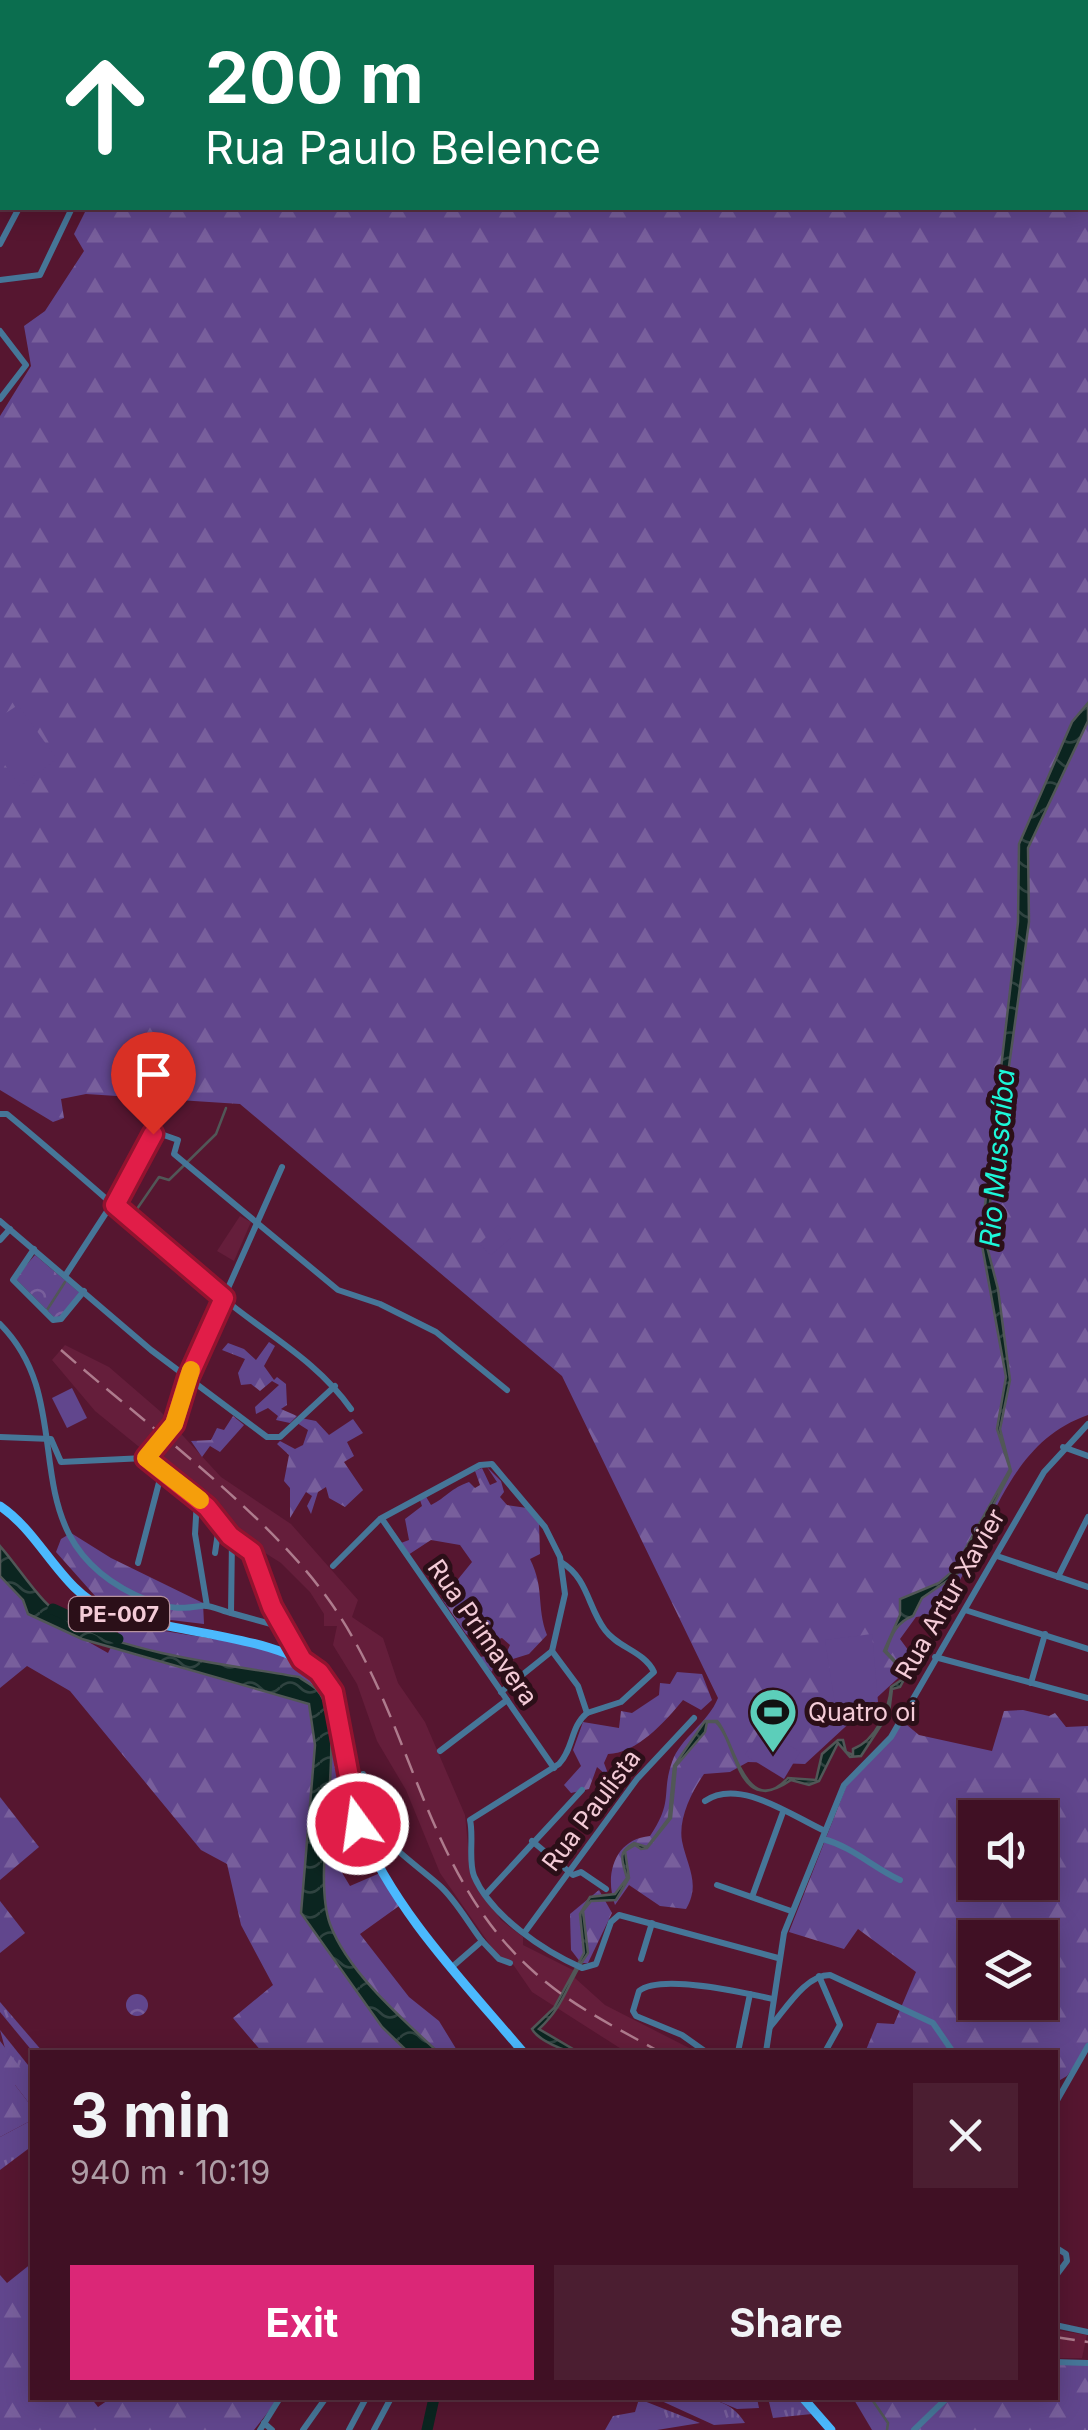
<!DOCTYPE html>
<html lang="en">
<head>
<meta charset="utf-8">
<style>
  body { margin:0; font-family:Inter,sans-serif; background:#4b1e31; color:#f1f3f6; height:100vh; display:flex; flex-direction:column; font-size:38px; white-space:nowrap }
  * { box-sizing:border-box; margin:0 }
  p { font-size:32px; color:#ae9da6 }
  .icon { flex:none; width:55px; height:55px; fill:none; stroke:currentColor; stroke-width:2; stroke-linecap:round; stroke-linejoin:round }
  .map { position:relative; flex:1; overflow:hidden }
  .drawer { position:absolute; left:30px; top:2050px; width:1028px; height:350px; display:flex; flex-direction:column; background:#401024; border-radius:0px; box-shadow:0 5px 25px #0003,0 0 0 2px #593041 }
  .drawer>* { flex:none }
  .guide { position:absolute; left:0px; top:0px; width:1090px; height:210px; box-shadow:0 5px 25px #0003,0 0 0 2px #593041; background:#0b6e4f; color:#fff; overflow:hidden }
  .buttons { position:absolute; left:958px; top:1800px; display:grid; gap:20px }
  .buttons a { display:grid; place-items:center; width:100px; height:100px; border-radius:0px; background:#401024; box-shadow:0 5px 25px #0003,0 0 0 2px #593041; font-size:50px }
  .pin { position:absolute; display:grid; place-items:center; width:85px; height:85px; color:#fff; margin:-102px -42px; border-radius:50% 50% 50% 0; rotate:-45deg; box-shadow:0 0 10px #0007 }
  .pin .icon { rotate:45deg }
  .me { position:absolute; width:110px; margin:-55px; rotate:346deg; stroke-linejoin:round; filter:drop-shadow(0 0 8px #0008) }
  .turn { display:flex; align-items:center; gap:35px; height:210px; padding:0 40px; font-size:45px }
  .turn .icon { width:130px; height:130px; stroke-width:2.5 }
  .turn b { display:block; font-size:70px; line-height:85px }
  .round { display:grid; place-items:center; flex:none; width:105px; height:105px; border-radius:0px; background:#4b1e31 }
  .headline { display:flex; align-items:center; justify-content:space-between; height:170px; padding:0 40px }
  h1 { font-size:60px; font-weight:700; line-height:75px }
  .cta { display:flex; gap:20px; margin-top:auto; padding:20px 40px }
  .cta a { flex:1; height:115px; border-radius:0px; background:#db2777; color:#fff; font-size:40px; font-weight:700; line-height:115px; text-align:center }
  .cta a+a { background:#4b1e31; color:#f1f3f6 }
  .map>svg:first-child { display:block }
  .built { fill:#651e3b }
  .grass { fill:url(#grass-tufts) }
  .forest { fill:url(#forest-firs); fill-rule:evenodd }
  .park { fill:url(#park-crowns) }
  .pitch { fill:#61468d }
  .water { fill:url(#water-waves); stroke:#515757; stroke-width:2.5 }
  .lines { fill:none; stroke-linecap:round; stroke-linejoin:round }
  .stream { stroke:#515757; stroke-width:2.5 }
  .river { stroke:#0b2520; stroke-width:11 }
  .minor { stroke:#467698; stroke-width:6 }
  .major { stroke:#4bb9fe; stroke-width:9 }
  .rail { stroke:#ae7b8d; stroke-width:2.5; stroke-dasharray:20 10; stroke-linecap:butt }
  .route-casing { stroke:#92132f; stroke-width:25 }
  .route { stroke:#e11d48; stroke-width:18 }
  .slow { stroke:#f59e0b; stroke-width:18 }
  .labels { text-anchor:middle; stroke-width:10; stroke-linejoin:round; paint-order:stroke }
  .shield { fill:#2b0f18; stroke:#b8939e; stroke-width:2.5 }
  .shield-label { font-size:22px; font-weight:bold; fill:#f4cbd7 }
  .street-label { font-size:25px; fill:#f4cbd7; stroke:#2b0f18 }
  .poi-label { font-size:25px; fill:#f4cbd7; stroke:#2b0f18; text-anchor:start }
  .water-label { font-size:28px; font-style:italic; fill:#1df7d9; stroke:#2b0f18 }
</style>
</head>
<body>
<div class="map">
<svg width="1088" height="2430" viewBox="0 0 1088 2430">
  <defs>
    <pattern id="grass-tufts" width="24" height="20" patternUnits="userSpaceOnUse" patternTransform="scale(2.5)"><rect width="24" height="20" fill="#61468d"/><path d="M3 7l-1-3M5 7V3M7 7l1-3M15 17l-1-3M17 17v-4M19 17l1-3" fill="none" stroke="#785f9c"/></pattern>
    <pattern id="forest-firs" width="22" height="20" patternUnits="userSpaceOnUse" patternTransform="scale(2.5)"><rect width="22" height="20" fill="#61468d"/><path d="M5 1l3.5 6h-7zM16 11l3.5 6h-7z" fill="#785f9c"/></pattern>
    <pattern id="park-crowns" width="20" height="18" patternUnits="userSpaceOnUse" patternTransform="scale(2.5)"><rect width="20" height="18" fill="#61468d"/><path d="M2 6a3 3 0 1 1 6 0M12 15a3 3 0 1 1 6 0" fill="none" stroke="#785f9c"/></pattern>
    <pattern id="water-waves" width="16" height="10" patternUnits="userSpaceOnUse" patternTransform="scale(2.5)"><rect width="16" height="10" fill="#0b2520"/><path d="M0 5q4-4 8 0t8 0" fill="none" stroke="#2f4340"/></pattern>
  </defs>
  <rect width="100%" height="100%" fill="#561630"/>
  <g class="built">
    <polygon points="240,1216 251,1222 234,1261 217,1251"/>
    <polygon points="65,1345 109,1367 161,1412 221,1477 291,1524 358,1600 352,1617 383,1638 398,1683 425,1722 465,1815 471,1876 501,1920 523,1937 523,1945 577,1972 575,1978 605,2005 697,2052 626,2052 532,1992 512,1963 497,1955 440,1873 406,1790 377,1741 357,1684 333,1645 337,1626 324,1626 324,1614 310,1592 281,1563 230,1531 208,1503 95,1411 52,1360"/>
    <polygon points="1055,2330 1087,2335 1082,2358 1055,2358"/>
  </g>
  <g class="grass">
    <polygon points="0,2002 43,2052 33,2052 0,2012"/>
    <polygon points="0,2030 32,2070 32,2107 15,2085"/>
    <polygon points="32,2120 32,2146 0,2170 0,2137"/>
    <path d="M 655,2398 C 688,2398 726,2391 745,2423 L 714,2425 Z"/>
    <polygon points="768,2398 797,2398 812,2414 773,2418"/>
    <polygon points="639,2399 700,2423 657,2430 605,2430 613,2416 635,2412"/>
  </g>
  <g class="forest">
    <path d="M 219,0 L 1088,0 L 1088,1415 C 1000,1445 989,1549 938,1614 L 916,1617 L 900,1639 L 914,1658 L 909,1668 L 805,1764 L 748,1762 L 730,1772 L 704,1774 C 692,1791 678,1819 682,1841 C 687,1866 701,1884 686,1909 L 660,1906 L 629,1885 L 615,1905 C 604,1874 615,1839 650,1836 C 674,1801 661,1793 672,1762 C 681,1737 708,1723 718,1698 L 562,1376 L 240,1104 L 86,1094 L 61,1099 L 64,1118 L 53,1122 L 0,1090 L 0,416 L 31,366 L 24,326 L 45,311 L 84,251 L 74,234 L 87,208 L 1088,208 L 1088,2 Z"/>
    <polygon points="269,1342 275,1346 264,1366 274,1380 277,1377 286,1384 287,1405 281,1409 297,1416 290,1423 276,1420 278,1416 268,1408 256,1414 255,1407 279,1385 272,1381 260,1391 251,1384 241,1385 238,1373 245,1359 222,1350 228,1343 244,1349 256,1360"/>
    <polygon points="233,1416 244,1425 220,1452 210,1446 202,1457 191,1441 211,1440 217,1428 224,1430"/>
    <polygon points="301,1418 316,1421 329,1435 353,1419 363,1433 347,1442 354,1456 344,1462 363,1490 345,1507 329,1498 326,1487 318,1492 311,1514 307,1506 312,1496 306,1492 290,1518 290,1488 284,1481 289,1455 277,1444 280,1441 295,1449 303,1445 308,1430 297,1423"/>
    <path d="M 487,1467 L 501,1481 L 504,1492 L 500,1497 L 507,1505 L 527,1508 L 539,1522 L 540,1554 L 530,1559 C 545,1589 536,1606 547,1635 L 529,1654 L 493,1665 L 492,1672 L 479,1657 L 506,1654 L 510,1645 L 502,1638 L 486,1643 L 466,1634 L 442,1599 L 472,1562 L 460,1545 L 431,1540 L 408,1555 L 401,1543 L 409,1540 L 405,1519 L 422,1506 L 420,1500 L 425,1495 L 431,1505 C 447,1497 451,1488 469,1482 L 475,1488 L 480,1485 L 475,1471 L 482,1468 L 490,1485 L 497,1482 Z"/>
    <polygon points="71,1533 111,1558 203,1603 204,1624 154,1618 96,1597 56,1552 61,1539"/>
    <path d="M 0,1576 L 48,1619 L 108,1653 L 123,1623 C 180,1637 248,1638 302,1663 C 313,1669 323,1680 328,1691 C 346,1724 344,1775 343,1812 L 330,1827 L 335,1861 L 350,1886 L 380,1873 L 399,1906 L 360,1934 L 409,1997 L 439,2021 L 458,2052 L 262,2052 L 233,2018 L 273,1985 L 241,1925 L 227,1864 L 201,1850 L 70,1691 L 27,1666 L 0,1688 Z"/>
    <path d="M 677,1672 L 702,1674 L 712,1700 L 701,1710 L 683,1700 C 666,1721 636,1754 608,1754 L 604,1763 L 607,1771 L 605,1774 L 597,1767 L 589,1789 L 571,1793 L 564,1785 L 581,1766 L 573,1750 L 583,1722 L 619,1728 L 621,1711 L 632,1713 L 659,1695 L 660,1683 L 670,1684 Z"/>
    <path d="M 1023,1710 L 1049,1716 L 1055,1713 L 1066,1727 L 1088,1726 L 1088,2048 L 1067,2076 L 1055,2083 L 1055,2052 L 843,2052 L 851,2048 L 866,2050 L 877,2023 L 894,2024 L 916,1972 L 858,1929 L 844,1949 L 789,1932 L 850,1777 L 899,1726 L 907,1725 L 919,1735 L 992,1751 L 1004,1711 ZM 975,1818 L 1040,1818 L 1040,1882 L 975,1882 ZM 975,1938 L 1040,1938 L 1040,2002 L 975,2002 Z"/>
    <polygon points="0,1797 39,1847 0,1880"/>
    <polygon points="599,1890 612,1913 588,1963 581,1963 571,1950 570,1914"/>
    <polygon points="0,1901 25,1933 0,1953"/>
    <polygon points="0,2041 22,2070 15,2085 32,2107 32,2120 0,2137"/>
    <polygon points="32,2263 32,2398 91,2398 98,2407 111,2398 279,2398 254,2430 0,2430 0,2275 7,2283"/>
    <polygon points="1055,2360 1088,2361 1088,2430 872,2430 853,2398 1055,2398"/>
  </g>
  <g class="park">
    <polygon points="35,1255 80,1293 60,1318 56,1319 15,1278"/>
    <circle cx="137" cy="2005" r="11"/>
  </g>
  <g class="pitch">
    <polygon points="18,705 57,759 20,786 0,758 0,717"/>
    <polygon points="189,1043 199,1055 172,1077 162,1065"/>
    <polygon points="498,1225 511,1238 491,1255 479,1244"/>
    <polygon points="72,1388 87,1418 67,1428 52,1398"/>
    <polygon points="872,1634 878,1702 835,1704 825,1640"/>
    <polygon points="761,1728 800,1752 784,1779 745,1755"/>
    <polygon points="711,2398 757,2398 759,2408 737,2409"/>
  </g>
  <g class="water">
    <path d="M 1088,703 L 1088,721 L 1028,848 L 1029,922 L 985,1239 L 998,1289 L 1010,1380 L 1000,1429 L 1011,1471 L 957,1574 L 922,1598 L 913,1616 C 897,1622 892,1633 886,1651 L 907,1674 L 900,1687 L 892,1689 L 889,1713 L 861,1756 L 850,1757 L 838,1743 L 819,1781 L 809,1785 L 791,1780 C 736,1818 739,1745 716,1722 L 707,1722 L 705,1732 L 676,1766 L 671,1818 L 647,1848 L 641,1849 L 635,1845 L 625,1851 L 629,1878 L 616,1900 L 591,1901 L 583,1911 L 588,1953 C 567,1982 566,2004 539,2029 L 578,2052 C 564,2052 538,2040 532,2029 L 554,2008 L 584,1953 L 580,1914 L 590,1897 L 615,1894 L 627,1878 C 622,1860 617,1852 634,1843 L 647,1847 L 669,1818 L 674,1766 L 705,1721 L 717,1721 C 733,1737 746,1823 788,1778 L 816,1780 L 822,1754 L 838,1740 L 843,1740 L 846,1752 L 853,1755 L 853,1749 C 876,1740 889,1710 891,1687 L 903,1679 L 904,1672 L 884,1651 L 900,1615 L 900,1599 L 939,1583 L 953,1571 L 1010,1469 L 997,1429 L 1006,1377 L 981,1240 L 1018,922 L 1019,844 L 1072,722 Z"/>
    <path d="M 0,1546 C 23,1572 42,1608 74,1624 C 136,1655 230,1665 299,1677 C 304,1681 313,1685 317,1690 C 352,1729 309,1866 330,1924 C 347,1971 402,2019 438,2052 L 408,2052 L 382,2027 L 301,1913 L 315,1745 L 309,1704 L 82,1639 L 28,1614 L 23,1600 L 0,1576 Z"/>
  </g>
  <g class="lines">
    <g class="stream">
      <polyline points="128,1222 159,1177 169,1180 216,1134 226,1108"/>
      <polyline points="47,1310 65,1282"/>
      <polyline points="871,2398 888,2423 887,2430"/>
    </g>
    <g class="river">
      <polyline points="53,1609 118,1639"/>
      <polyline points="427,2430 434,2398"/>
    </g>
    <g class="minor">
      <polyline points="72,2 73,0"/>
      <polyline points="139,2 140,0"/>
      <polyline points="191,2 193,0"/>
      <polyline points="0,25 2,25"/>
      <polyline points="0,74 2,74"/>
      <polyline points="0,122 2,122"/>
      <polyline points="0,244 19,208"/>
      <polyline points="0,280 40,275 72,208"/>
      <polyline points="0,331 26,365 0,399"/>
      <path d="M 0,1114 L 7,1114 C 80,1174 150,1239 224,1299 C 269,1336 317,1361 351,1409"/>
      <polyline points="0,1221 151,1350 267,1437 280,1437 335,1386"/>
      <polyline points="0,1240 10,1229"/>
      <polyline points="34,1249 13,1280 53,1320 61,1319 84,1291"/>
      <polyline points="65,1276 158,1133 178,1140 174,1154 338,1290 380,1304 436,1332 507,1390"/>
      <path d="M 0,1324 C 87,1411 0,1541 149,1601 C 170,1609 181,1609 201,1606 C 209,1604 222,1611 231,1613"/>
      <polyline points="0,1437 51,1439 61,1462 145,1458"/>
      <polyline points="1063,1447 1088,1456"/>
      <polyline points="145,1458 174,1425 188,1378 282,1167"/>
      <polyline points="145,1458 207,1507 232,1538 251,1549 272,1607 302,1660"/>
      <polyline points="197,1500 195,1534 207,1606"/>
      <polyline points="382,1519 554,1768"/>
      <polyline points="232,1539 231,1613 282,1627"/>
      <polyline points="215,1553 219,1526"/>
      <polyline points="997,1556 1088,1587"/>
      <path d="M 561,1562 C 588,1578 588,1608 605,1630 C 618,1648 644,1651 654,1672 L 621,1702 L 587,1713"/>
      <polyline points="138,1563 162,1471"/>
      <polyline points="333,1566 380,1519 480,1465 492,1464 545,1527 560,1557 565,1594 552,1651 501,1692"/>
      <polyline points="1058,1577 1088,1517"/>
      <polyline points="965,1610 1088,1649"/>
      <polyline points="552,1651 578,1686 587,1713"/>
      <polyline points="935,1657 1088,1698"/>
      <polyline points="1031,1683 1045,1634"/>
      <path d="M 587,1713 C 570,1727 574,1748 559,1764 L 470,1820 C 474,1837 468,1860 474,1876 C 491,1916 544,1951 582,1968 L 596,1964 L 611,1922 L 619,1915 L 778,1958"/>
      <polyline points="440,1751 507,1700"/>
      <path d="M 363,1774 C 364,1834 399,1850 439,1885 C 456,1900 468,1923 482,1941"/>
      <path d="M 705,1801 C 739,1777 792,1816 825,1831"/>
      <polyline points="383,1830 378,1800 386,1790"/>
      <path d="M 823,1839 C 853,1847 872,1867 900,1880"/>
      <polyline points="532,1841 573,1875 581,1872 606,1889"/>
      <polyline points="717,1885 791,1911"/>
      <polyline points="487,1893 582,1790"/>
      <polyline points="752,1897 783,1812"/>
      <polyline points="525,1932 637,1779 694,1718"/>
      <polyline points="641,1959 652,1923"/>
      <polyline points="452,1967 482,1941 499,1959 510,1963"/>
      <polyline points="819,1976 840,2025 825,2052"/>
      <path d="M 770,2027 C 786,2009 805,1975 830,1975 L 933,2023 L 953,2052"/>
      <path d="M 706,2052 L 682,2035 L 636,2016 L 633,2011 L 639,1991 C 660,1973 746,1993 773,1999"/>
      <polyline points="738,2052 750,1994"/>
      <polyline points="766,2052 784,1933 844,1785 891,1737 1044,1472 1088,1424"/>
      <polyline points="1055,2104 1088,2046"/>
      <polyline points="1055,2247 1066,2254 1067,2261 1055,2277"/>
      <polyline points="1055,2325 1088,2332"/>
      <polyline points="1055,2362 1088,2363"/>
      <polyline points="264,2423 272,2430"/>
      <polyline points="260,2430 280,2398"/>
      <polyline points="303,2430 325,2399"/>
      <polyline points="349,2430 366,2398"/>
      <polyline points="374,2430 391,2398"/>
      <polyline points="914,2430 947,2398"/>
    </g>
    <g class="major">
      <path d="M 0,1506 C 42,1534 61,1592 109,1611 C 163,1633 290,1635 324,1678 C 355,1718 339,1779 359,1825 C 395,1912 463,1981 523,2052"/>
      <polyline points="803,2398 831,2430"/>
    </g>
    <g class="rail">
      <path d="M 61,1350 C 145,1424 268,1513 331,1603 C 413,1720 423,1873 533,1971 C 570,2005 617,2028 660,2052"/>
      <polyline points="1055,2337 1088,2342"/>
    </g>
  </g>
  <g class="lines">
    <g class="route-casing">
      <polyline id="route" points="153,1134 115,1205 224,1298 188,1378 174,1424 146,1458 207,1507 230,1536 252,1552 272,1607 302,1660 319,1672 333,1692 358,1824"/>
    </g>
    <use href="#route" class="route"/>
    <polyline class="slow" points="191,1370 174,1424 146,1458 200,1500"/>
  </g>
  <defs>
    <g id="stadium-pin" transform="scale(2.5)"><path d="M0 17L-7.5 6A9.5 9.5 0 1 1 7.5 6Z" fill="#5cceba" stroke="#2b0f18"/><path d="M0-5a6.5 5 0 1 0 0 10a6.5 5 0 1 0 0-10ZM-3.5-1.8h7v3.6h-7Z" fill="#111"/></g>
  </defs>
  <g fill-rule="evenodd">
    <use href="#stadium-pin" x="773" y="1712"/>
  </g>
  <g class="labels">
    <rect class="shield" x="69" y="1597" width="100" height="34" rx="8"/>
    <g class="shield-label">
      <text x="119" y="1622">PE-007</text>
    </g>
    <g class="street-label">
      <text transform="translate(950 1594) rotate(-60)" y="9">Rua Artur Xavier</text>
      <text transform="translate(483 1632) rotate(55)" y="9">Rua Primavera</text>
      <text transform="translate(591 1810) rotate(-53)" y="9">Rua Paulista</text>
    </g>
    <g class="poi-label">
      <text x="808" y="1721">Quatro oi</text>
    </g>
    <g class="water-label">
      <text transform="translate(997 1158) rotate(-85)" y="10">Rio Mussaíba</text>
    </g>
  </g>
</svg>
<div class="buttons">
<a><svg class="icon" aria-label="sound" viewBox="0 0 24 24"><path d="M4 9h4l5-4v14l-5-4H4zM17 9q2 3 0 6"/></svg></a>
<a><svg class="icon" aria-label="layers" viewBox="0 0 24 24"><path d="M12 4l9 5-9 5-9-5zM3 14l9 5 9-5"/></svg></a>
</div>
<div class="pin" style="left:153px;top:1134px;background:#d93025"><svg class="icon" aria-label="arrive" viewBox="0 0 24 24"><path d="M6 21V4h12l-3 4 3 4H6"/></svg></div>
<svg class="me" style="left:358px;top:1824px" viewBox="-20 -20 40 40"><circle r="17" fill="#e11d48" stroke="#fff" stroke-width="3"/><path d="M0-11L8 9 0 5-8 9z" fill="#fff"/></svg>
<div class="guide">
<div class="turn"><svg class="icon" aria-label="ahead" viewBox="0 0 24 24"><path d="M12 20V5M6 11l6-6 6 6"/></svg><div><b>200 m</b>Rua Paulo Belence</div></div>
</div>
<section class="drawer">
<div class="headline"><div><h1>3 min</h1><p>940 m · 10:19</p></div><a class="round"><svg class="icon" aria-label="close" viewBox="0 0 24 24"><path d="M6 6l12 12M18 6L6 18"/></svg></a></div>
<div class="cta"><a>Exit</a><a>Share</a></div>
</section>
</div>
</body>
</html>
